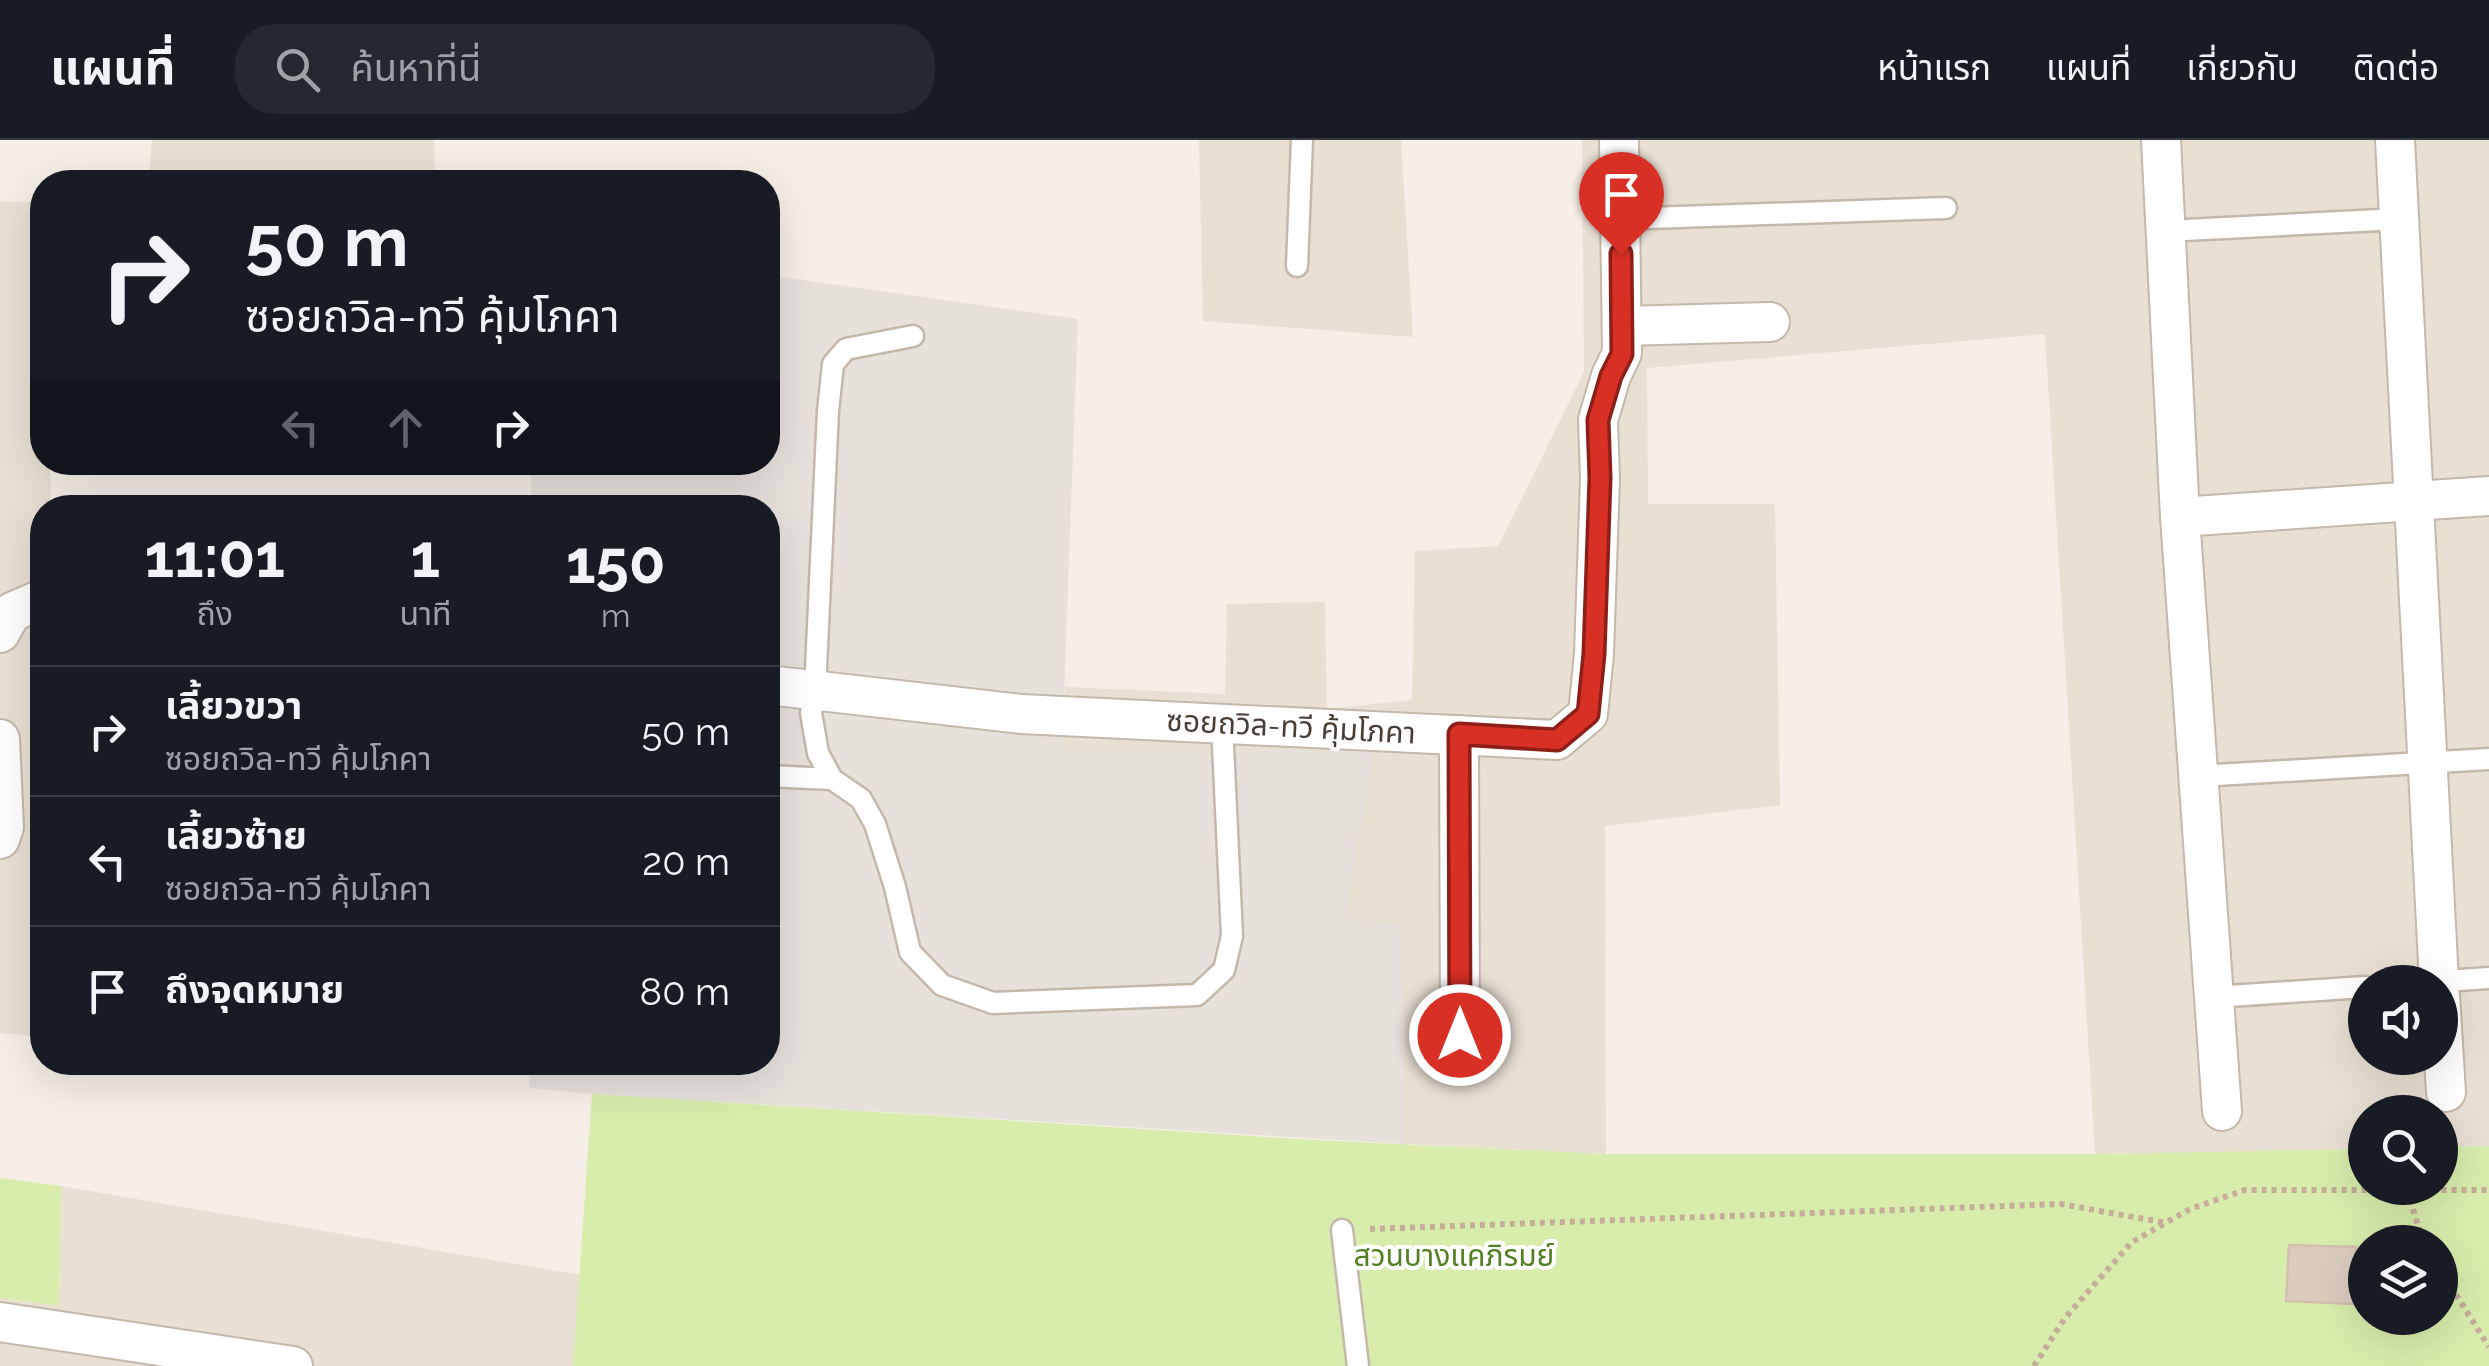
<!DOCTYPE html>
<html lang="th">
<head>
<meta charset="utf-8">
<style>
  body { margin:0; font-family:Raleway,"Noto Sans Thai",sans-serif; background:#242831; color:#f1f3f6; height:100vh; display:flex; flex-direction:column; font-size:38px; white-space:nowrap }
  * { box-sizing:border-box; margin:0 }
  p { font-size:32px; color:#9ea1a6 }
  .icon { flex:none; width:55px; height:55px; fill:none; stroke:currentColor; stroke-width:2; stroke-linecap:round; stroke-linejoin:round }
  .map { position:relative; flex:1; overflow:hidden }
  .side { position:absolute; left:30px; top:355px; width:750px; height:580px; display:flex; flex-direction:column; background:#171b24; border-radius:40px; box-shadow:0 10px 40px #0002 }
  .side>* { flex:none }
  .top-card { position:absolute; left:30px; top:30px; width:750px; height:305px; border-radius:40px; box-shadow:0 10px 40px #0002; background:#171b24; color:#f1f3f6; overflow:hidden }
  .tools { position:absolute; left:2348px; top:825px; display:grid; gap:20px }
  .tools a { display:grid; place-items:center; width:110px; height:110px; border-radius:50%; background:#171b24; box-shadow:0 10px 40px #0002; font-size:50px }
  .pin { position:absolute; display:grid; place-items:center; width:85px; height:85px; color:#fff; margin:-102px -42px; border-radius:50% 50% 50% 0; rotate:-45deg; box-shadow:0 0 10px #0007 }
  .pin .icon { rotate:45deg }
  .me { position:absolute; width:110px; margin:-55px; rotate:0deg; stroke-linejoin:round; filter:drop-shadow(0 0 8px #0008) }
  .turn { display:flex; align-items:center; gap:35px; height:210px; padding:0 50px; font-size:45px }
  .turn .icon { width:130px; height:130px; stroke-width:2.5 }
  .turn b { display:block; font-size:70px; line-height:85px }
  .lanes { display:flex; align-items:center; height:95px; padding:0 50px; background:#0003; justify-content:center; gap:50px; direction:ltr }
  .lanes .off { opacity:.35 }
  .eta { display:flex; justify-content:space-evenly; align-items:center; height:170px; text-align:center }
  .eta b { font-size:60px; font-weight:700; line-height:70px }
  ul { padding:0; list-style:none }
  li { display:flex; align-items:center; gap:30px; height:130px; padding:0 50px; border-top:2px solid #363941 }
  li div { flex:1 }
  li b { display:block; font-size:38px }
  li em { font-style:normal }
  header { display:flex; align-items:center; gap:60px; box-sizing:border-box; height:140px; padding:0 50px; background:#171b24; border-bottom:2px solid #363941 }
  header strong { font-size:48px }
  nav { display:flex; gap:55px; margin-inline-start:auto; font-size:35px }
  .search { width:700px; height:90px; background:#242831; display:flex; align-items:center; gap:25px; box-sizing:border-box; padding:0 35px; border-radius:40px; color:#9ea1a6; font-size:38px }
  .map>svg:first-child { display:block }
  .residential { fill:#e9e0d4; fill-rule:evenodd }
  .industrial { fill:#e7e1dc }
  .green { fill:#d8edac; fill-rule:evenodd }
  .building { fill:#dbccbe; stroke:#d3c0ae; stroke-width:2.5 }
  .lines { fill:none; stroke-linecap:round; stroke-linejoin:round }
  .lane-casing { stroke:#c4b8ab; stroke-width:25 }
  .street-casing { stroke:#c4b8ab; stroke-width:42 }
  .path { stroke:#c5af98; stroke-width:6; stroke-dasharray:5 5; stroke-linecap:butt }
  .lane { stroke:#fff; stroke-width:20 }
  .street { stroke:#fff; stroke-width:38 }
  .route-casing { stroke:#8d1f18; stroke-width:25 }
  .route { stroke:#d93025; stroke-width:18 }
  .labels { text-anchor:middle; stroke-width:8; stroke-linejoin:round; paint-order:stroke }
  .street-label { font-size:30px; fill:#493e35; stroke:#fff }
  .park-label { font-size:30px; fill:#528122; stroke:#fff }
</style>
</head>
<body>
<header>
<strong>แผนที่</strong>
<div class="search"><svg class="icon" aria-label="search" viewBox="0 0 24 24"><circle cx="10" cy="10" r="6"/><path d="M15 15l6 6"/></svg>ค้นหาที่นี่</div>
<nav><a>หน้าแรก</a><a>แผนที่</a><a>เกี่ยวกับ</a><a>ติดต่อ</a></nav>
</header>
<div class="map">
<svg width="2489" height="1226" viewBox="0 0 2489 1226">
  <rect width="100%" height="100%" fill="#f5efe7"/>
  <g class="residential">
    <polygon points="152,0 434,0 435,42 149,42"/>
    <polygon points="1199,0 1401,0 1413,197 1203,181"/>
    <path d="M 1582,0 L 2489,0 L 2489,1006 L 2440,1007 L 2440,972 L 2365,972 L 2365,1009 L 2095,1014 L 2045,194 L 1647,228 L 1648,364 L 1775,364 L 1780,665 L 1605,686 L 1606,1014 L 1404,1004 L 1401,786 L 1345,778 L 1062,610 L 1065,547 L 1225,554 L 1227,464 L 1325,462 L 1327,569 L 1412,560 L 1415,411 L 1498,406 L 1584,232 ZM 2365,842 L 2440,842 L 2440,918 L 2365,918 Z"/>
    <polygon points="0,61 42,63 42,322 50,323 51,367 42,368 42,897 0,893"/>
    <polygon points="61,1046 580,1135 573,1226 0,1226 0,1158 59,1166"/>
  </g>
  <polygon class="industrial" points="768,135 1078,179 1062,610 1374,611 1345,778 1401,786 1404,1004 592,954 529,948 529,923 768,922 768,368 531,367 531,323 768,322"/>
  <g class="green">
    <path d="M 592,954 L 1315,1000 L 1606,1014 L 2095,1014 L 2365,1009 L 2365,1048 L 2440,1048 L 2440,1007 L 2489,1006 L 2489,1226 L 573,1226 ZM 2365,1102 L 2440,1102 L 2440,1178 L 2365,1178 Z"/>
    <polygon points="0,1038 61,1046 59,1166 0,1158"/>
  </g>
  <polygon class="building" points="2289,1105 2356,1107 2354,1164 2286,1161"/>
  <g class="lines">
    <g class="lane-casing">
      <g id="lane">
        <polyline points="1620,79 1946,68"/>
        <polyline points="2166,91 2399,79"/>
        <polyline points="1297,126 1302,0"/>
        <polyline points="913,196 846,209 833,224 828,271 815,550 811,573 818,613 832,639 861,659 875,684 895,747 910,812 942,845 993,863 1197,855 1224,830 1232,796 1222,584"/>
        <polyline points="768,636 832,639"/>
        <polyline points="2199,636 2489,619"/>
        <polyline points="2430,842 2489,838"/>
        <polyline points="2214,857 2365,847"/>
        <polyline points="1342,1090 1358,1226"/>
      </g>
    </g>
    <g class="street-casing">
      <g id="street">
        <polyline points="2161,0 2180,377 2222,971"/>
        <polyline points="2395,0 2439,842"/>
        <polyline points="1623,186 1770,182"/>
        <polyline points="2180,377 2489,356"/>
        <polyline points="0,493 12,472 42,459"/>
        <polyline points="768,545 1021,574 1557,600 1588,574 1594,514 1600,338 1598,280 1611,236 1622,213 1619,0"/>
        <polyline points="1459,595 1460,895"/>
        <polyline points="0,599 4,687 0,699"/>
        <polyline points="2440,855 2446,952"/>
        <polyline points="0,1182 293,1226"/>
      </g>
    </g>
    <g class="path">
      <polyline points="2407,1050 2423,1102"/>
      <polyline points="1370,1089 2061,1064 2167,1083"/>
      <polyline points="2440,1129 2489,1207"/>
      <polyline points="2034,1226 2065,1178 2132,1102 2190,1069 2245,1050 2489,1050"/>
    </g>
    <use href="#lane" class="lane"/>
    <use href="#street" class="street"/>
  </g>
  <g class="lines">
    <g class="route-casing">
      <polyline id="route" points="1460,895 1459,594 1557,600 1588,574 1594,514 1600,338 1598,280 1611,236 1622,214 1621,114"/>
    </g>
    <use href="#route" class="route"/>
  </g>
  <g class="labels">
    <g class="street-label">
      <text transform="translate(1291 587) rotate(3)" y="10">ซอยถวิล-ทวี คุ้มโภคา</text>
    </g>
    <g class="park-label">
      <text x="1454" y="1126">สวนบางแคภิรมย์</text>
    </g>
  </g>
</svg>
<div class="tools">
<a><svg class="icon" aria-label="sound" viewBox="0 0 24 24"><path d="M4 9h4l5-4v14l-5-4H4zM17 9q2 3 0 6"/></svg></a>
<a><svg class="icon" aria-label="search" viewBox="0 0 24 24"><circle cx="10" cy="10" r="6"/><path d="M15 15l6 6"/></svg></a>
<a><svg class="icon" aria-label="layers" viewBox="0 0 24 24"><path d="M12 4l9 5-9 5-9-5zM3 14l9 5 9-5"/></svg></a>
</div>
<div class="pin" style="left:1621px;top:114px;background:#d93025"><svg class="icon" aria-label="arrive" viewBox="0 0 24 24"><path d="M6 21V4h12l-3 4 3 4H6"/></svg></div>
<svg class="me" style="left:1460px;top:895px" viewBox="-20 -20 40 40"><circle r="17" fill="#d93025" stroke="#fff" stroke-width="3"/><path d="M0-11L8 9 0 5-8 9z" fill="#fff"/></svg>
<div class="top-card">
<div class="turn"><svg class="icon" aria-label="right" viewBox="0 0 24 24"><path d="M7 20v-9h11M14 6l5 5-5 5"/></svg><div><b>50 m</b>ซอยถวิล-ทวี คุ้มโภคา</div></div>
<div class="lanes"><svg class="icon off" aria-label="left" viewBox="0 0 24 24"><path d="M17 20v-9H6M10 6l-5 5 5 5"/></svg><svg class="icon off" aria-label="ahead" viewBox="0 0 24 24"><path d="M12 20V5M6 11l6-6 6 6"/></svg><svg class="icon" aria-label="right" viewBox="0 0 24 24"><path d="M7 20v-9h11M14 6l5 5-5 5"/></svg></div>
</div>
<section class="side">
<div class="eta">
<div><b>11:01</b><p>ถึง</p></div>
<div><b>1</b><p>นาที</p></div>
<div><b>150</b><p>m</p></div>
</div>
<ul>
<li><svg class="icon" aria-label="right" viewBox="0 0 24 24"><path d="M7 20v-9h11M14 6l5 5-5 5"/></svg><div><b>เลี้ยวขวา</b><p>ซอยถวิล-ทวี คุ้มโภคา</p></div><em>50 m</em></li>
<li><svg class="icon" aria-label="left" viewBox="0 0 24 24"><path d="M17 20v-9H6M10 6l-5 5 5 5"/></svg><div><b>เลี้ยวซ้าย</b><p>ซอยถวิล-ทวี คุ้มโภคา</p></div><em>20 m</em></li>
<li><svg class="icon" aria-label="arrive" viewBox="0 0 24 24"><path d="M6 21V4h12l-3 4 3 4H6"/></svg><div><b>ถึงจุดหมาย</b></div><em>80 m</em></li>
</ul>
</section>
</div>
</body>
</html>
